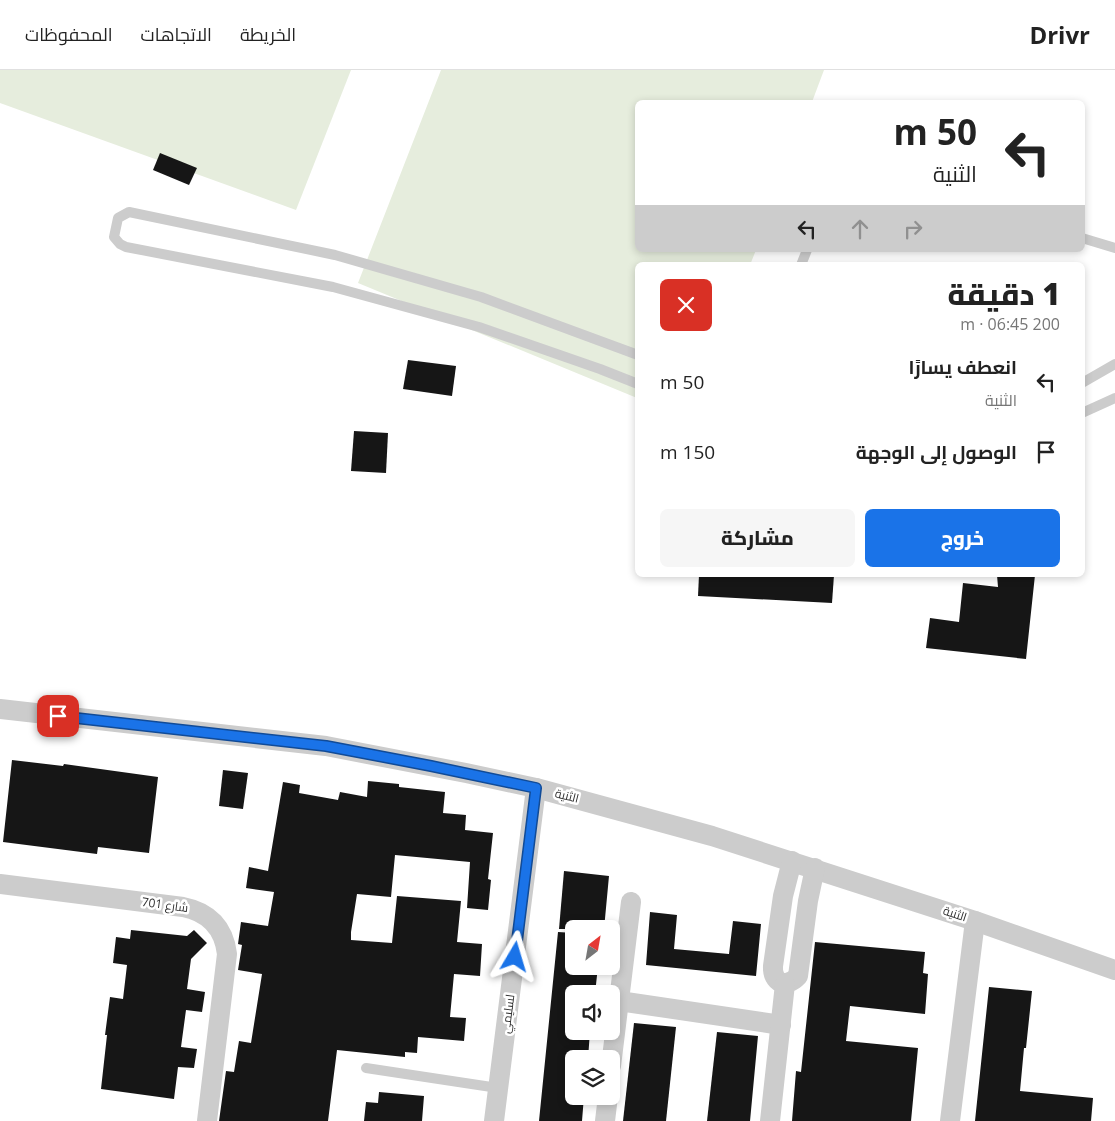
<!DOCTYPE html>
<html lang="ar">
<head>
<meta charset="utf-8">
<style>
  body { margin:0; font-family:"Open Sans",Cairo,sans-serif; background:#f6f6f6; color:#222; direction:rtl; height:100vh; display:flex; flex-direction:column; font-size:19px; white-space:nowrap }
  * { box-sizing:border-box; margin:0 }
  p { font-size:16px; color:#767676 }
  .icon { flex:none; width:28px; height:28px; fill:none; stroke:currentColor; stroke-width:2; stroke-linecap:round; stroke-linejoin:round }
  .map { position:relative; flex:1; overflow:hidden; direction:ltr }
  .panel { position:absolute; left:635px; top:192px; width:450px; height:315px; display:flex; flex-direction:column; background:#fff; border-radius:8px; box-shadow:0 2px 8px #0003; direction:rtl }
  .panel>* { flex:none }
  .hud { position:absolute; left:635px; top:30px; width:450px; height:152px; border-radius:8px; box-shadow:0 2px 8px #0003; direction:rtl; background:#fff; color:#222; overflow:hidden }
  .needle { width:32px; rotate:31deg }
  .buttons { position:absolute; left:565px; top:850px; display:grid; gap:10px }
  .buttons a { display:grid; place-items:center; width:55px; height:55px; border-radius:8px; background:#fff; box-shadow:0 2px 8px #0003; font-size:25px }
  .pin { position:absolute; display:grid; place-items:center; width:42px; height:42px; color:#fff; margin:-21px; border-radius:10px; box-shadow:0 2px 8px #0006 }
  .me { position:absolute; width:55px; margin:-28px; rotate:7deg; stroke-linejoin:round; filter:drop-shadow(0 0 4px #0008) }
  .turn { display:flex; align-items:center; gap:18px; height:105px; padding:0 25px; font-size:22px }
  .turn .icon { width:65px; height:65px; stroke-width:2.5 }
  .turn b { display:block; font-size:35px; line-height:42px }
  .lanes { display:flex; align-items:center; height:48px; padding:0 25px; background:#0003; justify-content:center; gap:25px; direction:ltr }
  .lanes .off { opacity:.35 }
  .round { display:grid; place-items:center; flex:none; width:52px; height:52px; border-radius:8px; background:#f6f6f6 }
  .headline { display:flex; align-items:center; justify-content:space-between; height:85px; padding:0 25px }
  h1 { font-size:30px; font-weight:800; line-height:38px }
  .cta { display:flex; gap:10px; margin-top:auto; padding:10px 25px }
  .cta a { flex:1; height:58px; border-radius:8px; background:#1a73e8; color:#fff; font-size:20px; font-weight:800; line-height:58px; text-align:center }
  .cta a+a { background:#f6f6f6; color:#222 }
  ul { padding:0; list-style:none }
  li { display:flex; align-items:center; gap:15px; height:70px; padding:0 25px }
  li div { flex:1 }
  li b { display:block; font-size:19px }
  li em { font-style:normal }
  header { display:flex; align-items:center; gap:30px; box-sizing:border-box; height:70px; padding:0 25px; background:#fff; border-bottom:1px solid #e0e0e0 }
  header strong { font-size:24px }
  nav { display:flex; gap:28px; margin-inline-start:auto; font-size:18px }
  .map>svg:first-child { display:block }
  .green { fill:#e6eddd }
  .building { fill:#161616 }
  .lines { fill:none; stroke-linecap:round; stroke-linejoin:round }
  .lane { stroke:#ccc; stroke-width:10 }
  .street { stroke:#ccc; stroke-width:20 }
  .route-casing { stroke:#114b97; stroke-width:12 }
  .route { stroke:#1a73e8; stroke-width:9 }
  .labels { text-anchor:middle; stroke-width:5; stroke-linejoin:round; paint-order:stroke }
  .street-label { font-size:12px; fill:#2f2f2f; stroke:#fff }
</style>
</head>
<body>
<header>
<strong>Drivr</strong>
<nav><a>الخريطة</a><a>الاتجاهات</a><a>المحفوظات</a></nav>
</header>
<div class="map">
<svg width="1115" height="1051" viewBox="0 0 1115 1051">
  <rect width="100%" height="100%" fill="#fff"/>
  <g class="green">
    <polygon points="0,0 351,0 296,140 0,33"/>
    <polygon points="441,0 824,0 812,32 638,32 638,180 756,180 750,195 638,195 637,328 358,213"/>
  </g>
  <g class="building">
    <polygon points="160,83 197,98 189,115 153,100"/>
    <polygon points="408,290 456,296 452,326 403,319"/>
    <polygon points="354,361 388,363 386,403 351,401"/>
    <polygon points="699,505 834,505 832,533 698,526"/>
    <polygon points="997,505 1035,505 1026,589 926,578 930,548 959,552 963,513 998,517"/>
    <polygon points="12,690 63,696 64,694 158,707 149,783 98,777 97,784 3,772"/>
    <polygon points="223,700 248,703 243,739 219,736"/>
    <polygon points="368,711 399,714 399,717 445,722 443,743 466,745 465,760 493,763 488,809 491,810 488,840 467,838 470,792 395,785 391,827 357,824 351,862 351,870 392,873 397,826 461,831 457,872 482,874 480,906 454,904 450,947 466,948 464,971 418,967 417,983 405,982 405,987 337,980 328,1051 219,1051 226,1001 234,1002 239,971 251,973 262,904 238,900 242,875 238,874 241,852 268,856 274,822 246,818 249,797 268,801 283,712 300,715 299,723 338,730 340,722 367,727"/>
    <polygon points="564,801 609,806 604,859 559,859"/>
    <polygon points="650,842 677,845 674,879 729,884 733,851 761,854 756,906 646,895"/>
    <polygon points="131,860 187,866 194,860 207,873 191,889 187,919 205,922 202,942 186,940 181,977 197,979 194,998 178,997 174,1029 101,1019 107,965 105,965 110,927 123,929 127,895 113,893 116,867 130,869"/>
    <polygon points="558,862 574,863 574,896 598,896 595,924 574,924 574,961 590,961 588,989 574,989 574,1026 584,1026 582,1051 539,1051"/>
    <polygon points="815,872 925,882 923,903 928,904 925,944 850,936 846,971 918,978 911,1051 792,1051 796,1001 801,1002"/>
    <polygon points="989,917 1032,921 1026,978 1024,978 1020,1021 1093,1028 1091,1051 975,1051"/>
    <polygon points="634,953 676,957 666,1051 623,1051"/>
    <polygon points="717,962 758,966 750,1051 707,1051"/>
    <polygon points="379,1022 424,1026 422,1051 364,1051 366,1032 378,1033"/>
  </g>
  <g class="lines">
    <g class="lane">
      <polyline points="1082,168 1115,178"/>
      <polyline points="801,195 807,180"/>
      <polyline points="638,285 481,227 335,185 129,142 118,148 114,167 120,174 126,177 333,217 479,257 600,299 638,314"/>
      <polyline points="1082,313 1115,294"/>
      <polyline points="1082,343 1115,328"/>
      <polyline points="366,998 498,1018"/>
    </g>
    <g class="street">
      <polyline points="0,639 326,676 466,703 536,718 712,766 975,851 1115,900"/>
      <path d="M 792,791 L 783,826 L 773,896 C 772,913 786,919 798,906 L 808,831 L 815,798"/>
      <path d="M 0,814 L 183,837 C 209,842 224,858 227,884 L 207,1051"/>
      <polyline points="619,931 781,955"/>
      <polyline points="611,996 631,832"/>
      <polyline points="494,1051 536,718"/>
      <polyline points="605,1051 608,1026"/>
      <polyline points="770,1051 785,914"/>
      <polyline points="950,1051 975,851"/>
    </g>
  </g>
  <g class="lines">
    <g class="route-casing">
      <polyline id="route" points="58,646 326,676 431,696 536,718 515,887"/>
    </g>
    <use href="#route" class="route"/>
  </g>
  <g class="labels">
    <g class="street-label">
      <text transform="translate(567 726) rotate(14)" y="4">الثنية</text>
      <text transform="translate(165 835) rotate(8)" y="4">شارع 701</text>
      <text transform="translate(955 844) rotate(18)" y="4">الثنية</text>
      <text transform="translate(508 944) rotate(-83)" y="4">لسليمي</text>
    </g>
  </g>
</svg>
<div class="buttons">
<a><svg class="needle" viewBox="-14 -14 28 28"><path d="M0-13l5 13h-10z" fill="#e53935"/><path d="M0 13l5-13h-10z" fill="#767676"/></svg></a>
<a><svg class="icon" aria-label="sound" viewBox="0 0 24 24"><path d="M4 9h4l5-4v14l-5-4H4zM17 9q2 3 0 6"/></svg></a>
<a><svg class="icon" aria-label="layers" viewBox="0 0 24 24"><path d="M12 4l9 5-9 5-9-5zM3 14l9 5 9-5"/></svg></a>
</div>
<div class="pin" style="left:58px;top:646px;background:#d93025"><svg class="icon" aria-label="arrive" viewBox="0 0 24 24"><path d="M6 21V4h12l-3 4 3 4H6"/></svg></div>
<svg class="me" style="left:515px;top:887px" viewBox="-20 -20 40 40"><path d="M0-17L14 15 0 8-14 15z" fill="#1a73e8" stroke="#fff" stroke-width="4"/></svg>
<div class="hud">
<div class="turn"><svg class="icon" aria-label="left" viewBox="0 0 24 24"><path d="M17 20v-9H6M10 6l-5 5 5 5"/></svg><div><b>50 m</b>الثنية</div></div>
<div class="lanes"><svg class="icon" aria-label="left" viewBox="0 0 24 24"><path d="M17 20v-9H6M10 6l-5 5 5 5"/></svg><svg class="icon off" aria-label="ahead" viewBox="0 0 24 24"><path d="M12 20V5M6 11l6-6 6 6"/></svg><svg class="icon off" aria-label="right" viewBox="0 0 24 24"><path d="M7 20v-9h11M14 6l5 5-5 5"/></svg></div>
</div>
<section class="panel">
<div class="headline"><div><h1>1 دقيقة</h1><p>200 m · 06:45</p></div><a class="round" style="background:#d93025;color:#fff"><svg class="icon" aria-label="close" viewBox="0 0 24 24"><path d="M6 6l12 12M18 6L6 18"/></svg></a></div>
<ul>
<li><svg class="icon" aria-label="left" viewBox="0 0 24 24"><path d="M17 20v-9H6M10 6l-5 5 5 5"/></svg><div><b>انعطف يسارًا</b><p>الثنية</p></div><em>50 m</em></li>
<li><svg class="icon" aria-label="arrive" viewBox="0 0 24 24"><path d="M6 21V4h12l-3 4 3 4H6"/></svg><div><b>الوصول إلى الوجهة</b></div><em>150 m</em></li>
</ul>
<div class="cta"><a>خروج</a><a>مشاركة</a></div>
</section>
</div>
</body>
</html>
